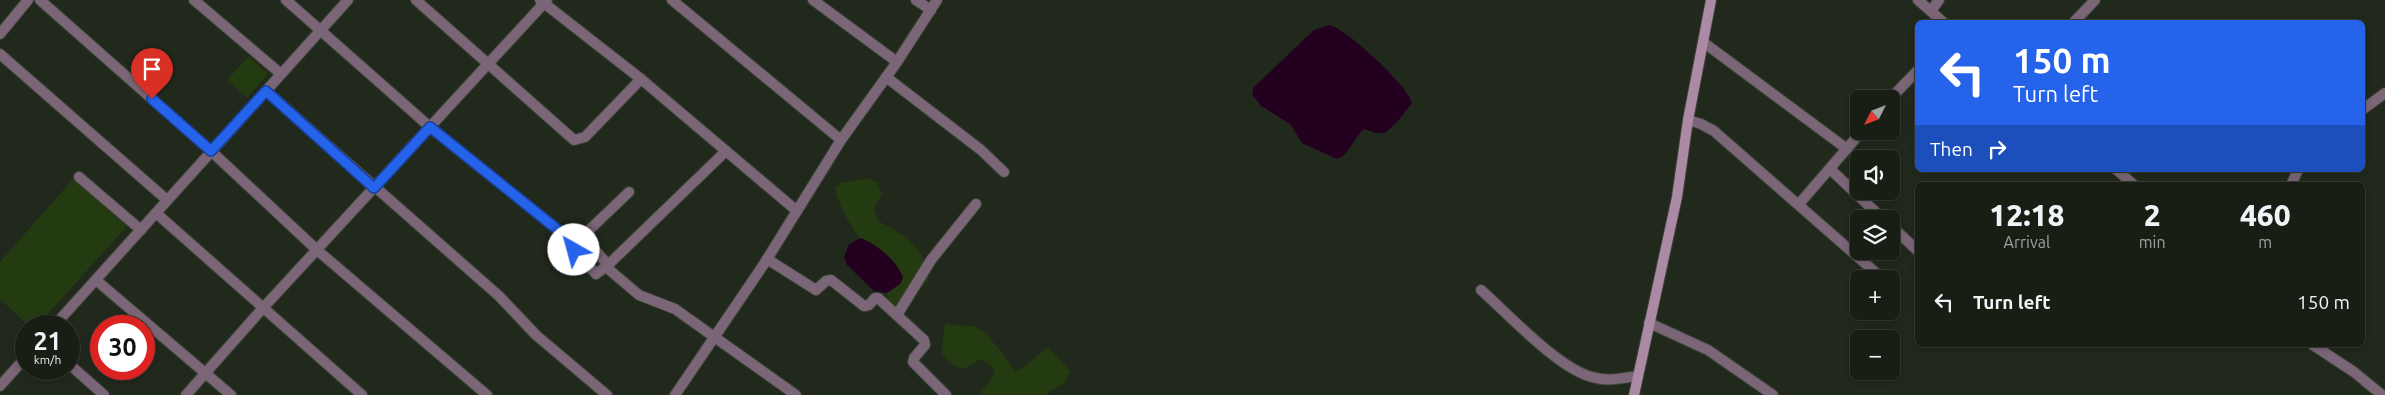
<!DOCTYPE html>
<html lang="en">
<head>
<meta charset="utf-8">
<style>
  body { margin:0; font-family:Ubuntu,sans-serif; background:#22271e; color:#f1f3f6; height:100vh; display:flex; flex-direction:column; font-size:19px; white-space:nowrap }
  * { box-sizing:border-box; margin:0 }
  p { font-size:16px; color:#9fa2a0 }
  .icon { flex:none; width:28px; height:28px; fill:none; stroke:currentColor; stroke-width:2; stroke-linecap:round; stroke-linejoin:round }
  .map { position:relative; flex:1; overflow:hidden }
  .side { position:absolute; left:1915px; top:182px; width:450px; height:165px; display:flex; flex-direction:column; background:#191e15; border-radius:8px; box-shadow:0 2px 8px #0003,0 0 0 1px #373c34 }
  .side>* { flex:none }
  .top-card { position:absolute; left:1915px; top:20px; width:450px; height:152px; border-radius:8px; box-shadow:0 2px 8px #0003,0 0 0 1px #373c34; background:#2563eb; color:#fff; overflow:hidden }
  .needle { width:32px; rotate:228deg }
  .fabs { position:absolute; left:1850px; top:90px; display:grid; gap:10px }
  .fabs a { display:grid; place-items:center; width:50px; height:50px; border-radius:8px; background:#191e15; box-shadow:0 2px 8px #0003,0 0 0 1px #373c34; font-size:25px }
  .speed { position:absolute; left:15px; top:315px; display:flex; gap:10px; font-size:25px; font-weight:700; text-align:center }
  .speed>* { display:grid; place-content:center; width:65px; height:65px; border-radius:50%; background:#191e15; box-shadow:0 2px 8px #0003,0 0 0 1px #373c34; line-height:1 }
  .speed small { font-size:12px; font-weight:400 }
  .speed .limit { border:8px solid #d22; background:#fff; color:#111 }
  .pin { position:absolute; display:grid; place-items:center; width:42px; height:42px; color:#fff; margin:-51px -21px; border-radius:50% 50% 50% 0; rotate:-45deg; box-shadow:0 0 5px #0007 }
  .pin .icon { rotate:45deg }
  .me { position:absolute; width:55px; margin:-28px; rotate:322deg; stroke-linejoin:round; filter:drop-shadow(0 0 4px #0008) }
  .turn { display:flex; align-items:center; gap:18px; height:105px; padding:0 15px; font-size:22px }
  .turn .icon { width:65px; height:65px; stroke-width:2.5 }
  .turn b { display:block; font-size:35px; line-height:42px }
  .then { display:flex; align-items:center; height:48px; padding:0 15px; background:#0003; gap:10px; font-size:19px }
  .eta { display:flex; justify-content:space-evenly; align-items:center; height:85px; text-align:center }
  .eta b { font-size:30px; font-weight:800; line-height:35px }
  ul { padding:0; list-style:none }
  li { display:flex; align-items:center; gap:15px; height:70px; padding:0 15px }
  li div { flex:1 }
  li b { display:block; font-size:19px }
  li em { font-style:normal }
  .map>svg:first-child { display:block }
  .green { fill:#243b12 }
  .water { fill:#240020 }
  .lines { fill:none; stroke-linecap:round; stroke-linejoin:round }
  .street-casing { stroke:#3b4237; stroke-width:12 }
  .secondary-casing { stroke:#3b4237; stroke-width:12 }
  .street { stroke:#7b6677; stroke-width:10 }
  .secondary { stroke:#ac8aa6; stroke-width:10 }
  .route-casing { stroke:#184099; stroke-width:12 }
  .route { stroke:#2563eb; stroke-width:9 }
</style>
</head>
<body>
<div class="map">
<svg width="2385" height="395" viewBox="0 0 2385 395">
  <rect width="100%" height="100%" fill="#21281c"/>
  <g class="green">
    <polygon points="249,56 268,74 247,98 227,80"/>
    <polygon points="74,178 129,224 37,326 29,326 0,299 0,262"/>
    <path d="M 867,178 L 877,182 L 882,194 L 874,208 L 878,221 C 906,236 923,244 928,279 L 920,290 L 897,309 L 888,300 L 887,293 L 900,284 C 874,257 844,226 835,188 L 841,183 Z"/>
    <path d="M 946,323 C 955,327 963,325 972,326 C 987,329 1006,359 1015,371 L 1021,369 L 1048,347 L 1071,372 L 1064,383 L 1045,395 L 981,395 L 980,393 L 993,377 L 995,369 L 981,359 L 964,369 C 953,366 947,361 941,352 C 944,342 942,332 946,323 Z"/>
  </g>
  <g class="water">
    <path d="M 1329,25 C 1346,28 1409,87 1412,103 L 1398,121 L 1385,133 L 1376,133 L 1364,129 C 1353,138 1350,155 1337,159 L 1302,143 L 1290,124 L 1261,106 L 1252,94 L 1254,87 L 1314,30 Z"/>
    <path d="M 861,238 C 876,244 898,261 903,278 L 900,284 L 887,293 L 874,291 L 847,265 L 844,257 L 849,244 Z"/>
  </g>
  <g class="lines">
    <g class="street-casing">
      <g id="street">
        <polyline points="40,0 211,151 317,250 487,395"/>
        <polyline points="194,0 281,74"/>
        <polyline points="286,0 430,127 558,230 596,274 608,265 726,151"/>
        <polyline points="416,0 574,140 585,137 641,79"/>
        <polyline points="540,0 641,79 797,211"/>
        <polyline points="672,0 841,140"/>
        <polyline points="813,0 897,62"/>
        <polyline points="916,0 931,10"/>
        <polyline points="1918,0 1943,22"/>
        <polyline points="1931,11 1939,0"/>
        <polyline points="2074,22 2095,0"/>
        <polyline points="0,34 28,0"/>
        <polyline points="1703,42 1847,149"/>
        <polyline points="0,54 167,200"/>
        <polyline points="886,77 981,150 1004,172"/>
        <polyline points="266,91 499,296 536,335 607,395"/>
        <polyline points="1890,99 1918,70"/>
        <polyline points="2362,110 2385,93"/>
        <polyline points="1688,120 1701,124 1714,131 1875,272"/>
        <polyline points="1830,169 1883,219"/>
        <polyline points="2117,170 2134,185"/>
        <polyline points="79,177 141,230"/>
        <polyline points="2291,185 2298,170"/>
        <polyline points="1799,204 1862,131"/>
        <polyline points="156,213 362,395"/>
        <polyline points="1891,226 1918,251"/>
        <polyline points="767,259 816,290 826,281 831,280 864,306 869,305 875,298 878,298 924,340 925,345 914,358 913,362 946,395"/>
        <polyline points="608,265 583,236 629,192"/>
        <polyline points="606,267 639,295 675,309 796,395"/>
        <polyline points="96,280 231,395"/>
        <path d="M 1481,290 C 1509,315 1558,368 1592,377 C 1607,382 1623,378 1638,376"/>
        <polyline points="897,315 931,260 976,204"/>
        <polyline points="1649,323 1708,350 1773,395"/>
        <polyline points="54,326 348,0"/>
        <polyline points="2313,345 2354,372 2382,395"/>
        <polyline points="69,364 104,395"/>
        <polyline points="0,386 26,357"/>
        <polyline points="186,395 263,308 547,0"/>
        <polyline points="675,395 764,264 841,140 897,62 937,0"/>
      </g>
    </g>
    <g class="secondary-casing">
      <polyline id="secondary" points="1634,395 1677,197 1688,120 1711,0"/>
    </g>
    <use href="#street" class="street"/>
    <use href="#secondary" class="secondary"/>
  </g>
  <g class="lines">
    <g class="route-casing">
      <polyline id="route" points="152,99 211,151 266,91 374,188 430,127 558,230 574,250"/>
    </g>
    <use href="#route" class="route"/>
  </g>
</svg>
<div class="fabs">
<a><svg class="needle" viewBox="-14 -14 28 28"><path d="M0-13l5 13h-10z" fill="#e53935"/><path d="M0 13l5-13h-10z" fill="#9fa2a0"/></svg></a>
<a><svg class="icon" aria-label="sound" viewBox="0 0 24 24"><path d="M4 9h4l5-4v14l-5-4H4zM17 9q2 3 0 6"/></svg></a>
<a><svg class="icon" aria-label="layers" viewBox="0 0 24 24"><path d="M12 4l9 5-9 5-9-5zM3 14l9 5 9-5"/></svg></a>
<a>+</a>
<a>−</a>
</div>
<div class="speed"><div>21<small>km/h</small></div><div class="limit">30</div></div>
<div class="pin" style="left:152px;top:99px;background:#d93025"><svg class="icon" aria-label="arrive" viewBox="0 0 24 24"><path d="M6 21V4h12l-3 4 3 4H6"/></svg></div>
<svg class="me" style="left:574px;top:250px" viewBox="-20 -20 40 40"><circle r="19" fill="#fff"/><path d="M0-13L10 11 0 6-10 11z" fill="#2563eb"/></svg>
<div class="top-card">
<div class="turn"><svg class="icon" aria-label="left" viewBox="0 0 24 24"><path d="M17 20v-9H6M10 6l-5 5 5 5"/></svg><div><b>150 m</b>Turn left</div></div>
<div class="then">Then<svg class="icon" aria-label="right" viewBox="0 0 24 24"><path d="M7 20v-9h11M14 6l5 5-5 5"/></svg></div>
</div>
<section class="side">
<div class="eta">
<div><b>12:18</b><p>Arrival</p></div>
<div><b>2</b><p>min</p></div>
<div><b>460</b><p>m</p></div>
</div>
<ul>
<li><svg class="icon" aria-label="left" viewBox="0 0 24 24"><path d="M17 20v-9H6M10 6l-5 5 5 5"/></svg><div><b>Turn left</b></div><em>150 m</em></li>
</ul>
</section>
</div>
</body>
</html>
